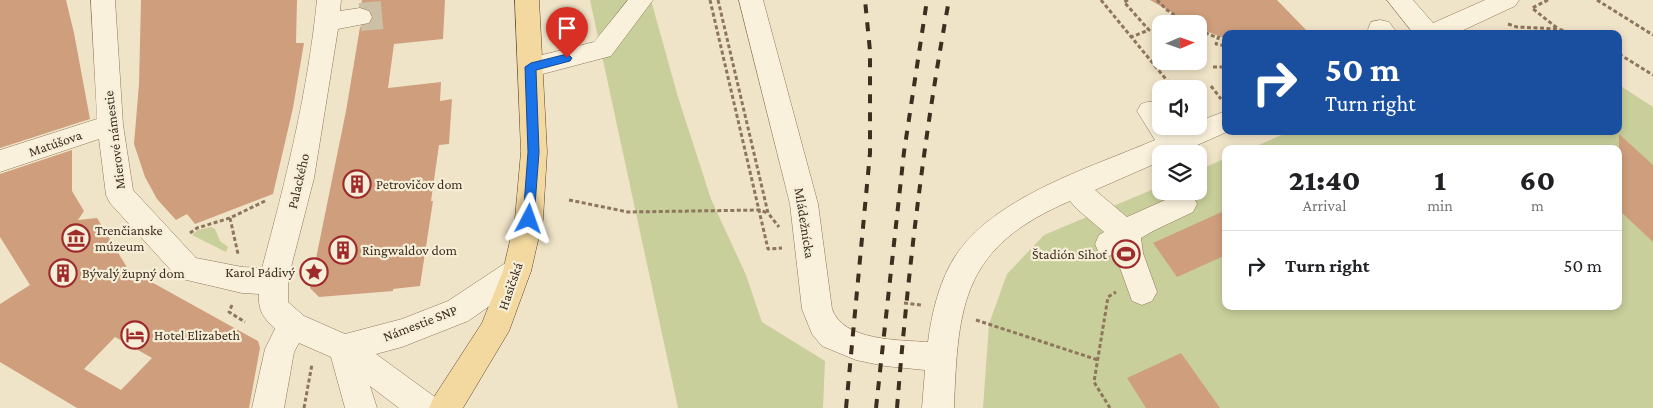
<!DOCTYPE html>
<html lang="en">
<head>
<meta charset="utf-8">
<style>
  body { margin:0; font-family:"Crimson Pro",serif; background:#f2f2f2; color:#202124; height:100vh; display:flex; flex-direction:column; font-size:19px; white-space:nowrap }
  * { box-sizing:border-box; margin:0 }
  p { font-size:16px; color:#757577 }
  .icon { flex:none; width:28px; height:28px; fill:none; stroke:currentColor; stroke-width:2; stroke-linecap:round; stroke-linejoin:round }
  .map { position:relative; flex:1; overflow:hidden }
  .panel { position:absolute; left:1222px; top:145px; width:400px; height:165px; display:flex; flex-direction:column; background:#fff; border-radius:10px; box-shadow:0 2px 8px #0003 }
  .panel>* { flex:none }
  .banner { position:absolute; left:1222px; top:30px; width:400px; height:105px; border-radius:10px; box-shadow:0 2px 8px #0003; background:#1a4fa0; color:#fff; overflow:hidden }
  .needle { width:32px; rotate:88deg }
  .tools { position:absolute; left:1152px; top:15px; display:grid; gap:10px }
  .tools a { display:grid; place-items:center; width:55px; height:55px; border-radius:10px; background:#fff; box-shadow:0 2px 8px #0003; font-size:25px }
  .pin { position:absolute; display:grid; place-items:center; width:42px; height:42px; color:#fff; margin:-51px -21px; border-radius:50% 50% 50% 0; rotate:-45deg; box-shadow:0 0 5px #0007 }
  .pin .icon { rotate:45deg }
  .me { position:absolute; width:55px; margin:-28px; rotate:4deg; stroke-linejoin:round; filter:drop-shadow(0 0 4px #0008) }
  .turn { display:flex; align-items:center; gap:18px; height:105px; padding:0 20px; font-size:22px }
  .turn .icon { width:65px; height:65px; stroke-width:2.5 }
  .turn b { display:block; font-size:35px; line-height:42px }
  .eta { display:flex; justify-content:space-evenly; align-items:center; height:85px; text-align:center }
  .eta b { font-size:30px; font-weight:800; line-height:35px }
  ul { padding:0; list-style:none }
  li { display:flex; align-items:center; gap:15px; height:70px; padding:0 20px; border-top:1px solid #e0e0e0 }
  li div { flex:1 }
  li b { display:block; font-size:19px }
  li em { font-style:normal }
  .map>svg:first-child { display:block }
  .green { fill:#c9cf9b }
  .building { fill:#cf9f7d; fill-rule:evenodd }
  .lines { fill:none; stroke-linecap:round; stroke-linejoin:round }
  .minor-tunnel { stroke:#ccc0a6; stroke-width:28; stroke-dasharray:28 14; stroke-linecap:butt }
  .minor-casing { stroke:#8d765c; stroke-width:1 }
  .major-casing { stroke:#5b4430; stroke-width:1 }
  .path { stroke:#8d765c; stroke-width:3; stroke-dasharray:4 2.5; stroke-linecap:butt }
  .minor { fill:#faf1dc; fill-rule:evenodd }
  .major { fill:#f3d9a0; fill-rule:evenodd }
  .rail { stroke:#3d2e20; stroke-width:4; stroke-dasharray:9 9; stroke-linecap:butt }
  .route { fill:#1a73e8; stroke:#114b97 }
  .labels { text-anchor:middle; stroke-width:4.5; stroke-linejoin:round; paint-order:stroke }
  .street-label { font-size:14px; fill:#3d2e20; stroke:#f7eed8 }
  .poi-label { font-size:14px; fill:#3d2e20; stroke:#f7eed8; text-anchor:start }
</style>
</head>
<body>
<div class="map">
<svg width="1653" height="408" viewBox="0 0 1653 408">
  <rect width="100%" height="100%" fill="#f0e4c8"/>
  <g class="green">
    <polygon points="590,0 651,0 678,97 711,199 746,275 762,322 825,361 823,408 678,408"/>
    <polygon points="1619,85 1653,107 1653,408 983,408 989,324 1007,274 1044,235 1161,186 1161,191 1199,191 1199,170 1226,158 1226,306 1619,306 1619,149 1249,149 1291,131 1619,131"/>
    <polygon points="211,227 215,229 220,241 228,247 226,252 192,235 198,230"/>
  </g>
  <g class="building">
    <polygon points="0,0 66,0 74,33 90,119 0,148"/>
    <polygon points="141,0 297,0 296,43 304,43 293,108 273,194 195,224 187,214 176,220 157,199 145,177 134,144 139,84"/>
    <polygon points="362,0 445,0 443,39 394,44 388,88 441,82 440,101 452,99 449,144 439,145 431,201 433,201 420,286 393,289 393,291 319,297 310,288 346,111 360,27 369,25 374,18 371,10 361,6"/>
    <polygon points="1150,0 1277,0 1310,34 1226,34 1226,39 1201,29 1199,24 1192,24"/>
    <polygon points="1619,134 1653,165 1653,242 1619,210"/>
    <path d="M 72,150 L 72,191 L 84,211 L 78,220 L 97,218 L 128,269 L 258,341 L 260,348 L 249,408 L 77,408 L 0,362 L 0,304 L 30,285 L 0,237 L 0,174 ZM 115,337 L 152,358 L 121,390 L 84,369 Z"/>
    <polygon points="1226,210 1226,255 1177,277 1153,243"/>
    <polygon points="1181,353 1220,408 1146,408 1127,378"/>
  </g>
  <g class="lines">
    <polyline class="minor-tunnel" points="360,17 382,15"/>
    <g class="minor-casing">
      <g id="minor">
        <path d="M 91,0 L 115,0 L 123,125 L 133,190 L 196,258 L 242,267 L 262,268 C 286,180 308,91 317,0 L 341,0 L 340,11 L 360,8 L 369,11 L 372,17 L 369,23 L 338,29 L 314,178 L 288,279 L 288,302 L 304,316 L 345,334 L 402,319 L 448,301 L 507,262 L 517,258 L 527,262 L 531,271 L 527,280 L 468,321 L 402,347 L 376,354 L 435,397 L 440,408 L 399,408 L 370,386 L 377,408 L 345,408 L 331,357 L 299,343 L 294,352 L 284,408 L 252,408 L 265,349 L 275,329 C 263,317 258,311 259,294 L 242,293 L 178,278 L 110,203 L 106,195 L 99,139 L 0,172 L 0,150 L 97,119 Z"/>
        <polygon points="628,0 653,0 611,56 531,77 522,74 519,67 522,60 594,42"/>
        <path d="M 739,0 L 763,0 L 818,204 L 832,309 C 843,341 899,340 928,342 C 932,311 940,278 958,252 C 999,195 1092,167 1155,140 L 1137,111 L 1141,104 C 1163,96 1161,109 1161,126 L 1174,126 L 1177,130 L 1187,126 L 1199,126 L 1199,121 L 1226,111 L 1226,131 L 1229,131 L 1177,154 L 1161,154 L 1161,161 L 1095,190 L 1127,217 L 1183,192 L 1193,196 L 1197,204 L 1193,212 L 1153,231 L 1141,238 L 1143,253 L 1157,292 L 1152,301 L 1142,305 L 1132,301 L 1115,254 L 1109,256 L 1099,253 L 1095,244 L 1099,235 L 1104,232 L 1077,209 L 1070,201 C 963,247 958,302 954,408 L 922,408 L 925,370 L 885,366 L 856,360 L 822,346 L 812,334 L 802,309 L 790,204 Z"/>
        <polygon points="1387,0 1413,0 1433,23 1485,0 1519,0 1515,6 1455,34 1414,34"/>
        <polygon points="1380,20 1389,22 1398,34 1370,34 1368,29 1371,22"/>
      </g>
    </g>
    <g class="major-casing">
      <polygon id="major" points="515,0 539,0 547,152 543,219 531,271 509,331 463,408 429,408 434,397 482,323 503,271 515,219 521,152"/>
    </g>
    <g class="path">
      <polyline points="710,0 768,249 782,248"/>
      <polyline points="718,0 768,213 779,227"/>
      <polyline points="1101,0 1174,89"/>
      <polyline points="1128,0 1124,2 1149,30 1131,37"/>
      <polyline points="1157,0 1167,10 1188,24"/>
      <polyline points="1548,0 1532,8 1557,28"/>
      <polyline points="1597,0 1653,35"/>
      <polyline points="1508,24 1517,27 1558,29 1576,34"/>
      <polyline points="1199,30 1218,38"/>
      <polyline points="1219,36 1216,44 1226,46"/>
      <polyline points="1619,54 1653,75"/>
      <polyline points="1213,67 1226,67"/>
      <polyline points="1211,86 1221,99"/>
      <polyline points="569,200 628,212 759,210 768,213"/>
      <polyline points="230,218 238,254"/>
      <polyline points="190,233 197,228 230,218 267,200"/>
      <polyline points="904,303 921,305"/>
      <polyline points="232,305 229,312 245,322"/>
      <polyline points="976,320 1098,360"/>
      <polyline points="304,408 312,364"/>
      <polyline points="1110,408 1094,382 1108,297 1116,292"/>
    </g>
    <use href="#minor" class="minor"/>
    <use href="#major" class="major"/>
    <g class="rail">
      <polyline points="846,408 870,153 870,51 865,0"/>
      <polyline points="876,408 904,152 927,0"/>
      <path d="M 897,408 C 908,271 924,135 949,0"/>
    </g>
  </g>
  <polygon class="route" points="567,54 570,56 572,58 570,61 536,70 539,152 534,219 533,223 525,223 523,219 528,152 525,67 531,63"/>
  <defs>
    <g id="building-ring" transform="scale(1.4375)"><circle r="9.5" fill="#f7eed8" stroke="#9e2a2b" stroke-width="1.5"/><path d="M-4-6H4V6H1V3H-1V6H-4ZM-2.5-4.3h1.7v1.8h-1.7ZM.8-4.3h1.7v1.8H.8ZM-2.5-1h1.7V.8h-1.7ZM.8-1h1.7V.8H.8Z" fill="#9e2a2b"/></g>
    <g id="museum-ring" transform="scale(1.4375)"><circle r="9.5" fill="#f7eed8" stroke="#9e2a2b" stroke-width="1.5"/><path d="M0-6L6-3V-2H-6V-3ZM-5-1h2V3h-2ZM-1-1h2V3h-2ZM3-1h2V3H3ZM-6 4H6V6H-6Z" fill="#9e2a2b"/></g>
    <g id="stadium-ring" transform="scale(1.4375)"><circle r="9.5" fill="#f7eed8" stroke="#9e2a2b" stroke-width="1.5"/><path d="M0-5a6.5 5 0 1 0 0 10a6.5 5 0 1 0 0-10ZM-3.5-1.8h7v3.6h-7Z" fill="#9e2a2b"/></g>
    <g id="sight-ring" transform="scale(1.4375)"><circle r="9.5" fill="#f7eed8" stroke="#9e2a2b" stroke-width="1.5"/><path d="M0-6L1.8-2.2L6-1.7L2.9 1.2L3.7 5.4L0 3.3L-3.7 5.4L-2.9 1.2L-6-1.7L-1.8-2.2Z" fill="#9e2a2b"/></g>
    <g id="hotel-ring" transform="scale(1.4375)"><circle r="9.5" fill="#f7eed8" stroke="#9e2a2b" stroke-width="1.5"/><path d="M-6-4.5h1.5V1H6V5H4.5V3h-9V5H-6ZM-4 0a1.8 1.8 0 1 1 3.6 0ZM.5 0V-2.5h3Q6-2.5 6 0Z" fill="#9e2a2b"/></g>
  </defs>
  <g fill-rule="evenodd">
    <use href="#building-ring" x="357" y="184"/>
    <use href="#museum-ring" x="76" y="238"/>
    <use href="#building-ring" x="343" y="250"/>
    <use href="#stadium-ring" x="1126" y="254"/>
    <use href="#sight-ring" x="314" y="272"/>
    <use href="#building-ring" x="63" y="273"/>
    <use href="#hotel-ring" x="135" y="335"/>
  </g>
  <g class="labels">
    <g class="street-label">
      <text transform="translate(114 140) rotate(-97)" y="5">Mierové námestie</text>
      <text transform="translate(55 143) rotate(-19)" y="5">Matúšova</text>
      <text transform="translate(298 181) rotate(-77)" y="5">Palackého</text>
      <text transform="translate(805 223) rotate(81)" y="5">Mládežnícka</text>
      <text transform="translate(510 286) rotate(-71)" y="5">Hasičská</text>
      <text transform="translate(420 323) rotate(-21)" y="5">Námestie SNP</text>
    </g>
    <g class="poi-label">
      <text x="376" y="189">Petrovičov dom</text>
      <text x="95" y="235">Trenčianske<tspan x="95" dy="16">múzeum</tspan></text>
      <text x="362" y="255">Ringwaldov dom</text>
      <text x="1107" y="259" text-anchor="end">Štadión Sihoť</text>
      <text x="295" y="277" text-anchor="end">Karol Pádivý</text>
      <text x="82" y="278">Bývalý župný dom</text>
      <text x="154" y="340">Hotel Elizabeth</text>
    </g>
  </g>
</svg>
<div class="tools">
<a><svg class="needle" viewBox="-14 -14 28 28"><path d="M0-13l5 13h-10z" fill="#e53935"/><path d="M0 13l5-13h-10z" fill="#757577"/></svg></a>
<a><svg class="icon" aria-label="sound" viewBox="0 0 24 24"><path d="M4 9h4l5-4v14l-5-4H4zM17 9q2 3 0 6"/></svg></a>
<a><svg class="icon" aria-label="layers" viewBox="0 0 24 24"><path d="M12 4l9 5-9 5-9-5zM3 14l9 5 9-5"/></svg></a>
</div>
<div class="pin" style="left:567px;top:58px;background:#d93025"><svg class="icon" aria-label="arrive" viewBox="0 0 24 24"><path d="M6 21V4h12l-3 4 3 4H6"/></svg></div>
<svg class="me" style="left:529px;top:219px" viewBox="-20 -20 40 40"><path d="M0-17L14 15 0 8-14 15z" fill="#1a73e8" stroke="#fff" stroke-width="4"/></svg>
<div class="banner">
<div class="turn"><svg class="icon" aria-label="right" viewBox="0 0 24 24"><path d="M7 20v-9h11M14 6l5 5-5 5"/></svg><div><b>50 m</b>Turn right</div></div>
</div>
<section class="panel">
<div class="eta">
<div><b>21:40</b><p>Arrival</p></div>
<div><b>1</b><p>min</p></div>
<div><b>60</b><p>m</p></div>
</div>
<ul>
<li><svg class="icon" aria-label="right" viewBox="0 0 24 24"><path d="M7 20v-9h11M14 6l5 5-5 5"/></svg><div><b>Turn right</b></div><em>50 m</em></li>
</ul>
</section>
</div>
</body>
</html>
